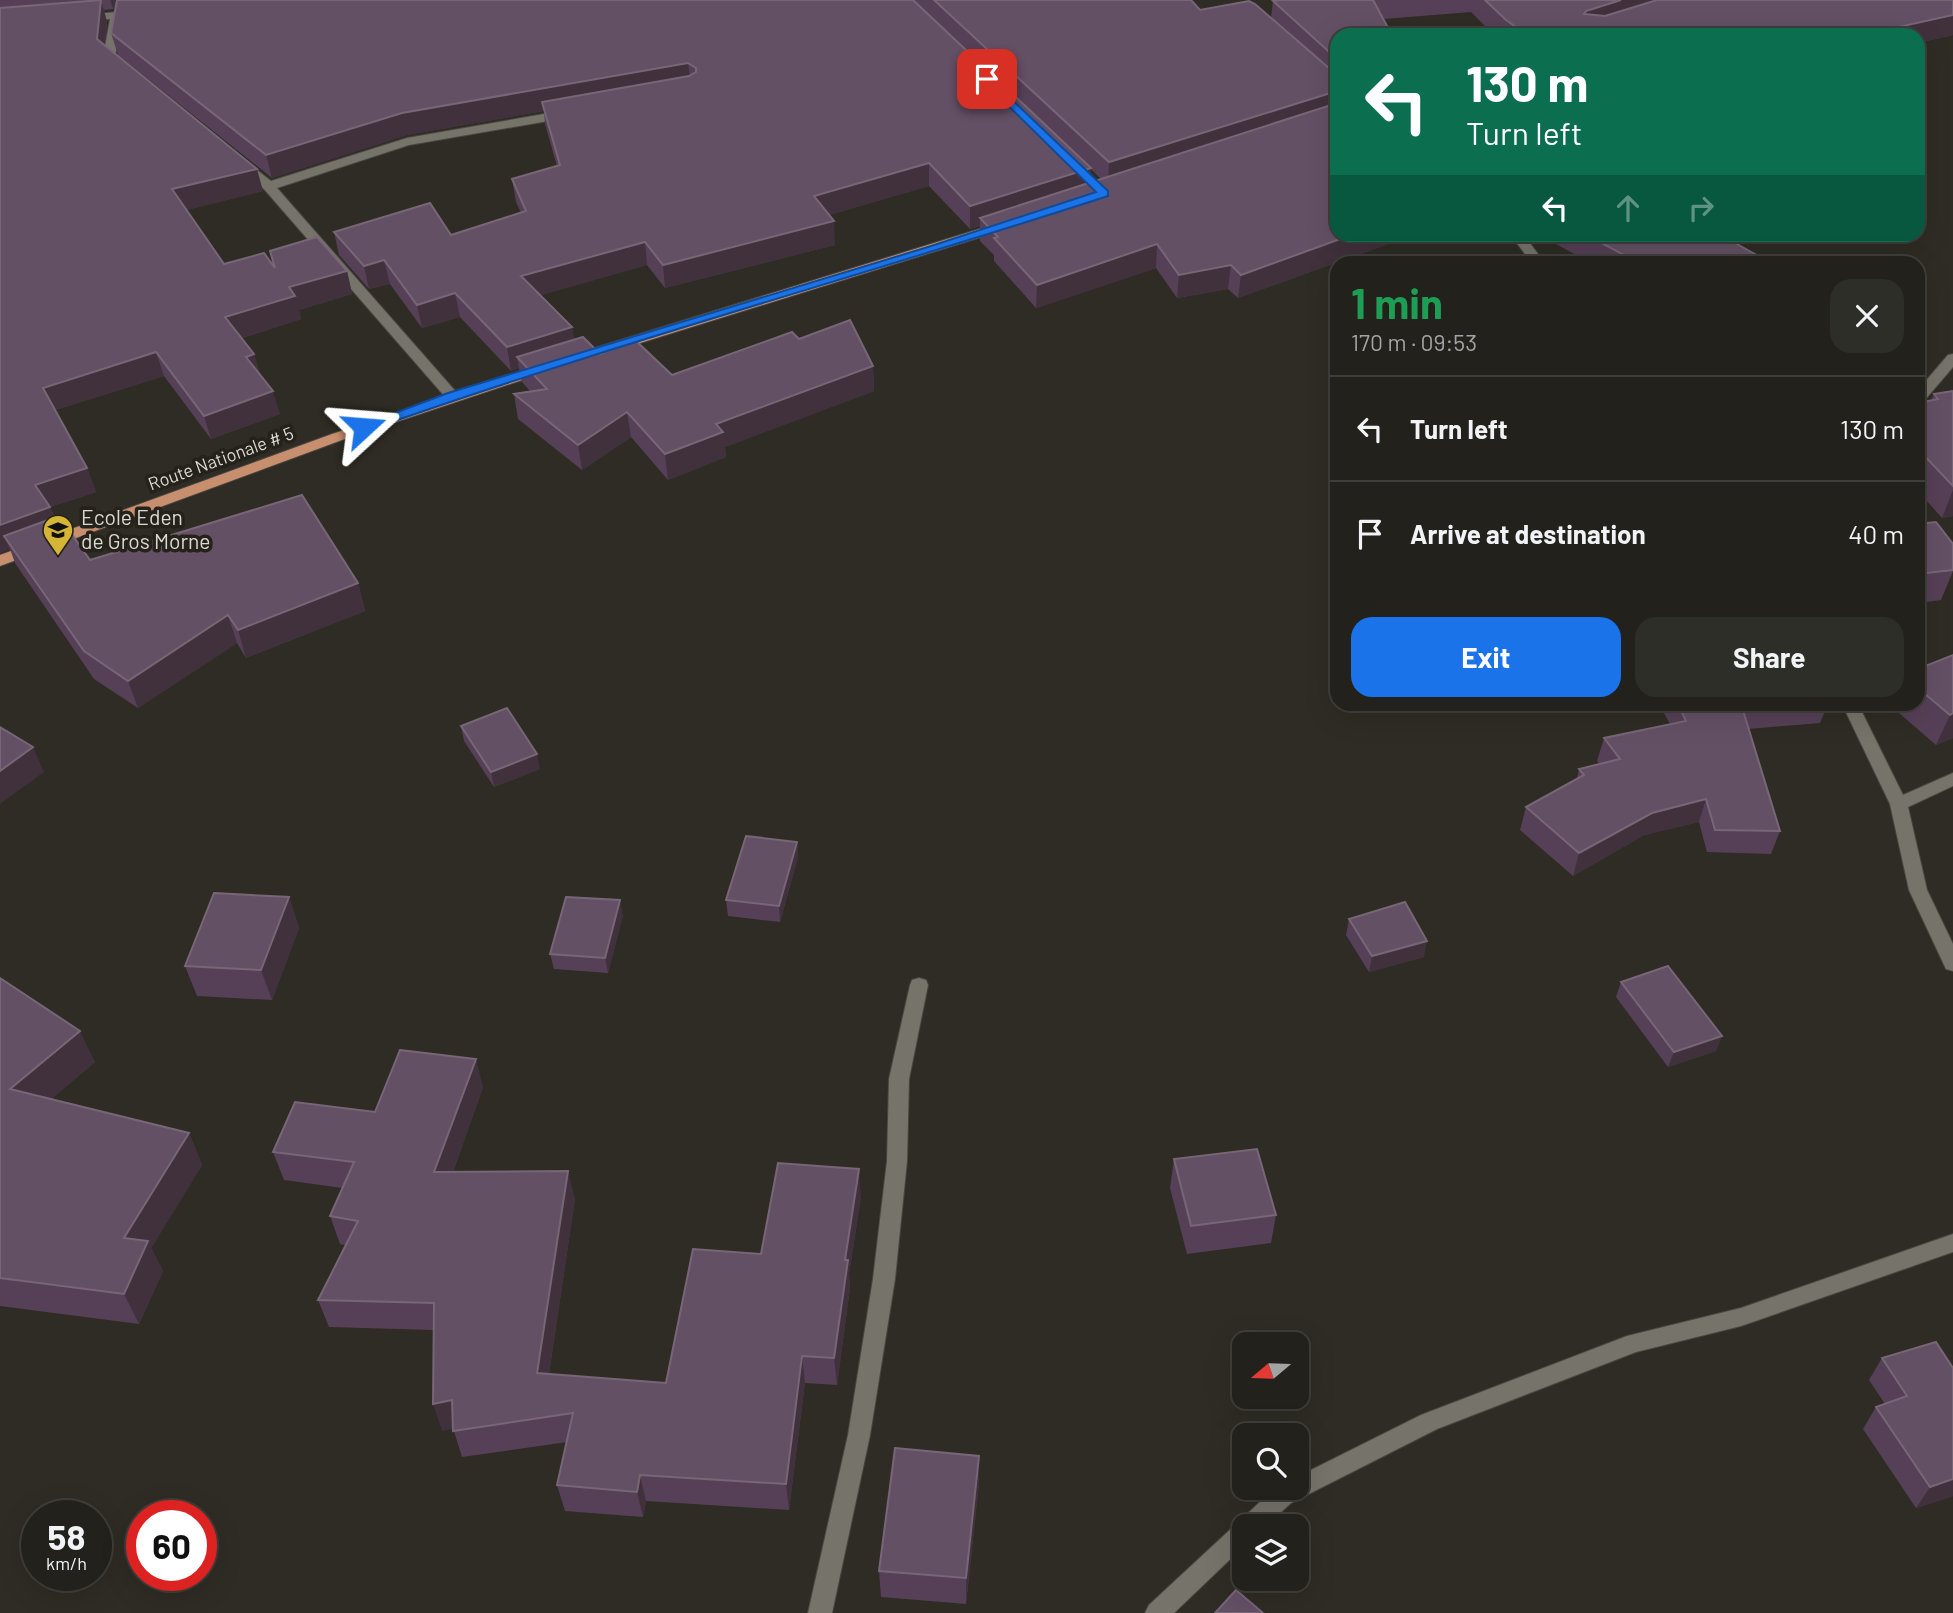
<!DOCTYPE html>
<html lang="en">
<head>
<meta charset="utf-8">
<style>
  body { margin:0; font-family:Barlow,sans-serif; background:#2e2e28; color:#f1f3f6; height:100vh; display:flex; flex-direction:column; font-size:26px; white-space:nowrap }
  * { box-sizing:border-box; margin:0 }
  p { font-size:23px; color:#a2a3a3 }
  .icon { flex:none; width:38px; height:38px; fill:none; stroke:currentColor; stroke-width:2; stroke-linecap:round; stroke-linejoin:round }
  .map { position:relative; flex:1; overflow:hidden }
  .panel { position:absolute; left:1330px; top:256px; width:595px; height:455px; display:flex; flex-direction:column; background:#22211b; border-radius:21px; box-shadow:0 7px 28px #0002,0 0 0 2px #3f3e3a }
  .panel>* { flex:none }
  .banner { position:absolute; left:1330px; top:28px; width:595px; height:214px; border-radius:21px; box-shadow:0 7px 28px #0002,0 0 0 2px #3f3e3a; background:#0b6e4f; color:#fff; overflow:hidden }
  .needle { width:46px; rotate:251deg }
  .controls { position:absolute; left:1232px; top:1332px; display:grid; gap:14px }
  .controls a { display:grid; place-items:center; width:77px; height:77px; border-radius:14px; background:#22211b; box-shadow:0 7px 28px #0002,0 0 0 2px #3f3e3a; font-size:35px }
  .speed { position:absolute; left:21px; top:1500px; display:flex; gap:14px; font-size:35px; font-weight:700; text-align:center }
  .speed>* { display:grid; place-content:center; width:91px; height:91px; border-radius:50%; background:#22211b; box-shadow:0 7px 28px #0002,0 0 0 2px #3f3e3a; line-height:1 }
  .speed small { font-size:18px; font-weight:400 }
  .speed .limit { border:10px solid #d22; background:#fff; color:#111 }
  .pin { position:absolute; display:grid; place-items:center; width:60px; height:60px; color:#fff; margin:-30px; border-radius:14px; box-shadow:0 4px 10px #0006 }
  .me { position:absolute; width:77px; margin:-38px; rotate:71deg; stroke-linejoin:round; filter:drop-shadow(0 0 5px #0008) }
  .turn { display:flex; align-items:center; gap:24px; height:147px; padding:0 21px; font-size:32px }
  .turn .icon { width:91px; height:91px; stroke-width:2.5 }
  .turn b { display:block; font-size:49px; line-height:60px }
  .lanes { display:flex; align-items:center; height:66px; padding:0 21px; background:#0003; justify-content:center; gap:35px; direction:ltr }
  .lanes .off { opacity:.35 }
  .round { display:grid; place-items:center; flex:none; width:74px; height:74px; border-radius:21px; background:#2e2e28 }
  .summary { display:flex; align-items:center; justify-content:space-between; height:119px; padding:0 21px }
  h1 { font-size:42px; font-weight:700; line-height:52px; color:#1e9e55 }
  .primary-button { display:flex; gap:14px; margin-top:auto; padding:14px 21px }
  .primary-button a { flex:1; height:80px; border-radius:21px; background:#1a73e8; color:#fff; font-size:28px; font-weight:700; line-height:80px; text-align:center }
  .primary-button a+a { background:#2e2e28; color:#f1f3f6 }
  ul { padding:0; list-style:none }
  li { display:flex; align-items:center; gap:21px; height:105px; padding:0 21px; border-top:2px solid #3f3e3a }
  li div { flex:1 }
  li b { display:block; font-size:26px }
  li em { font-style:normal }
  .map>svg:first-child { display:block }
  .lines { fill:none; stroke-linecap:round; stroke-linejoin:round }
  .minor-casing { stroke:#494741; stroke-width:2 }
  .primary-casing { stroke:#494741; stroke-width:2 }
  .minor { fill:#76746a; fill-rule:evenodd }
  .primary { fill:#c88f6f; fill-rule:evenodd }
  .wall { fill:#564057; fill-rule:evenodd }
  .shaded-wall { fill:#40313d }
  .building { fill:#645065; stroke:#776676; stroke-width:2 }
  .route { fill:#1a73e8; stroke:#114b97; stroke-width:2 }
  .labels { text-anchor:middle; stroke-width:7; stroke-linejoin:round; paint-order:stroke }
  .far-street-label { font-size:18px; fill:#dad9d4; stroke:#24221a }
  .poi-label { font-size:21px; fill:#dad9d4; stroke:#24221a; text-anchor:start }
</style>
</head>
<body>
<div class="map">
<svg width="1953" height="1613" viewBox="0 0 1953 1613">
  <rect width="100%" height="100%" fill="#2e2c24"/>
  <g class="lines">
    <g class="minor-casing">
      <g id="minor">
        <polygon points="117,12 123,15 115,56 127,66 121,70 103,57 110,19 84,21 78,18 84,15"/>
        <polygon points="567,110 573,114 571,117 409,145 277,188 457,393 459,396 452,400 447,399 264,189 234,163 240,159 244,160 271,181 407,138"/>
        <polygon points="1510,234 1523,234 1544,262 1531,262"/>
        <polygon points="1953,354 1953,367 1923,402 1918,403 1918,390 1948,355"/>
        <polygon points="1842,704 1858,704 1903,795 1953,773 1953,786 1908,807 1927,890 1953,944 1953,971 1946,969 1909,890 1890,804"/>
        <polygon points="919,978 926,980 928,985 909,1079 907,1161 895,1279 870,1435 832,1613 808,1613 848,1435 873,1279 887,1161 889,1079 910,985 912,980"/>
        <polygon points="1953,1234 1953,1252 1741,1326 1636,1352 1437,1429 1291,1503 1266,1526 1244,1526 1244,1546 1174,1613 1145,1613 1149,1605 1275,1488 1297,1488 1297,1477 1421,1415 1627,1336 1741,1308"/>
      </g>
    </g>
    <g class="primary-casing">
      <g id="primary">
        <polygon points="1002,222 1009,226 1007,229 579,362 569,362 567,359 569,356"/>
        <polygon points="541,365 548,369 546,372 342,440 0,566 0,555 332,434"/>
      </g>
    </g>
    <use href="#minor" class="minor"/>
    <use href="#primary" class="primary"/>
  </g>
  <g class="wall">
    <path d="M 0,0 L 1191,0 L 1200,10 L 1271,18 L 1273,1 L 1280,0 L 1953,0 L 1953,35 L 1918,43 L 1918,35 L 1494,35 L 1471,12 L 1384,19 L 1337,35 L 1337,234 L 1392,234 L 1391,243 L 1238,298 L 1228,289 L 1177,298 L 1156,268 L 1036,308 L 994,261 L 994,255 L 980,241 L 980,226 L 970,229 L 929,186 L 829,215 L 835,245 L 665,288 L 647,265 L 540,295 L 572,327 L 574,340 L 600,354 L 672,375 L 799,339 L 873,366 L 874,391 L 725,447 L 726,457 L 668,480 L 631,437 L 582,470 L 518,419 L 514,394 L 530,391 L 522,382 L 519,368 L 511,371 L 460,317 L 422,328 L 390,284 L 369,289 L 339,255 L 334,232 L 451,235 L 521,213 L 516,202 L 512,179 L 557,166 L 545,124 L 544,111 L 407,135 L 272,178 L 118,55 L 111,33 L 116,7 L 113,9 L 104,10 L 107,22 L 105,46 L 263,191 L 186,210 L 224,264 L 347,271 L 352,294 L 299,310 L 301,319 L 242,338 L 254,354 L 260,374 L 280,414 L 211,439 L 164,376 L 55,410 L 87,468 L 96,492 L 50,507 L 55,518 L 90,560 L 358,583 L 365,611 L 246,658 L 237,643 L 138,708 L 94,679 L 15,563 L 10,549 L 0,553 ZM 1091,169 L 1101,179 L 1090,182 Z"/>
    <polygon points="1542,234 1719,234 1769,262 1589,262 1545,238"/>
    <polygon points="1953,391 1953,516 1942,518 1918,491 1918,403 1931,400 1934,394"/>
    <polygon points="1918,524 1953,544 1953,571 1941,600 1918,603"/>
    <polygon points="1953,655 1953,738 1936,745 1891,706 1891,704 1918,704 1918,669"/>
    <polygon points="1659,704 1828,704 1820,723 1748,729 1780,831 1771,854 1707,852 1699,822 1644,835 1573,876 1520,830 1526,807 1577,779 1579,769 1600,764 1597,761 1604,738 1670,724"/>
    <polygon points="461,726 540,769 494,787 464,741"/>
    <polygon points="797,842 798,857 780,922 728,916 726,900"/>
    <polygon points="289,897 299,928 272,1000 197,996 185,966"/>
    <polygon points="623,915 608,973 554,969 550,954"/>
    <polygon points="1349,919 1424,957 1369,972 1346,935"/>
    <polygon points="0,978 95,1062 51,1099 189,1133 202,1165 151,1248 163,1271 139,1324 0,1306"/>
    <polygon points="1621,982 1722,1036 1716,1051 1668,1067 1616,997"/>
    <polygon points="483,1087 453,1172 575,1199 549,1374 666,1383 761,1254 861,1197 849,1274 850,1288 837,1385 805,1383 789,1510 646,1501 643,1517 565,1511 557,1485 567,1442 462,1457 453,1428 442,1431 433,1330 329,1327 318,1300 345,1245 340,1244 330,1216 342,1188 284,1180 273,1152 375,1112"/>
    <polygon points="1174,1159 1276,1215 1271,1243 1187,1254 1170,1188"/>
    <polygon points="1882,1358 1953,1368 1953,1496 1916,1508 1863,1429 1876,1407 1885,1404 1869,1380"/>
    <polygon points="979,1456 979,1483 966,1604 881,1597 879,1571"/>
  </g>
  <g class="shaded-wall">
    <polygon points="101,0 107,22 103,61 97,39"/>
    <polygon points="110,0 125,0 113,9"/>
    <polygon points="1621,0 1686,0 1579,35 1584,14 1586,11"/>
    <polygon points="1953,15 1953,35 1918,43 1918,35 1875,35 1894,28"/>
    <polygon points="688,63 691,85 542,102 544,111 407,135 272,178 266,155 402,113"/>
    <polygon points="1337,91 1337,112 1108,185 1109,162"/>
    <polygon points="929,163 929,186 815,219 814,196"/>
    <polygon points="1091,168 1090,191 980,218 980,226 970,229 970,206"/>
    <polygon points="257,169 263,191 179,212 172,189"/>
    <polygon points="834,221 835,245 665,288 663,265"/>
    <polygon points="1354,234 1392,234 1391,243 1238,298 1241,275"/>
    <polygon points="645,242 647,265 525,300 521,276"/>
    <polygon points="1157,244 1156,268 1036,308 1037,285"/>
    <polygon points="384,260 390,284 369,289 364,266"/>
    <polygon points="1231,265 1228,289 1177,298 1179,275"/>
    <polygon points="347,271 352,294 299,310 301,319 232,341 225,317 289,287"/>
    <polygon points="455,293 460,317 422,328 417,305"/>
    <polygon points="572,327 576,351 517,357 519,368 511,371 507,347"/>
    <polygon points="156,352 164,376 51,411 43,388"/>
    <polygon points="254,354 261,378 246,357"/>
    <polygon points="873,366 874,391 725,447 726,457 668,480 665,454 716,424"/>
    <polygon points="273,391 280,414 211,439 204,416"/>
    <polygon points="627,412 631,437 582,470 578,445"/>
    <polygon points="87,468 96,492 44,509 35,485"/>
    <polygon points="1953,490 1953,516 1942,518"/>
    <polygon points="50,507 60,531 4,536 10,549 0,553 0,525"/>
    <polygon points="358,583 365,611 246,658 238,630"/>
    <polygon points="228,615 237,643 138,708 128,681"/>
    <polygon points="1953,713 1953,738 1936,745 1950,715"/>
    <polygon points="33,747 44,772 0,804 0,771"/>
    <polygon points="537,754 540,769 494,787 491,772"/>
    <polygon points="1706,799 1699,822 1644,835 1573,876 1579,853 1652,813"/>
    <polygon points="797,842 798,857 780,922 779,906"/>
    <polygon points="289,897 299,928 272,1000 261,970"/>
    <polygon points="620,900 623,915 608,973 605,958"/>
    <polygon points="1427,941 1424,957 1369,972 1372,956"/>
    <polygon points="80,1031 95,1062 26,1121 10,1089"/>
    <polygon points="1722,1036 1716,1051 1668,1067 1674,1052"/>
    <polygon points="476,1059 483,1087 443,1200 434,1172"/>
    <polygon points="189,1133 202,1165 151,1248 163,1271 139,1324 124,1294 124,1238"/>
    <polygon points="859,1169 861,1197 849,1274 850,1288 837,1385 834,1358 845,1260"/>
    <polygon points="568,1171 575,1199 545,1400 537,1373"/>
    <polygon points="802,1356 805,1383 789,1510 786,1484"/>
    <polygon points="452,1400 461,1427 442,1431 433,1404"/>
    <polygon points="979,1456 979,1483 966,1604 966,1578"/>
    <polygon points="640,1475 646,1501 643,1517 637,1492"/>
    <polygon points="1953,1479 1953,1496 1916,1508 1930,1487"/>
  </g>
  <g class="building">
    <polygon points="101,0 97,39 257,169 172,189 224,264 264,253 275,268 270,251 317,237 347,271 289,287 295,296 225,317 254,354 246,357 273,391 204,416 156,352 43,388 87,468 35,485 50,507 0,525 0,8"/>
    <polygon points="117,0 913,0 1091,168 970,206 929,163 814,196 834,221 663,265 645,242 521,276 572,327 507,347 455,293 417,305 384,260 364,266 334,232 430,203 451,235 526,211 512,179 560,165 542,102 689,76 696,72 696,68 688,63 402,113 266,155 111,33"/>
    <polygon points="934,0 1191,0 1200,10 1249,1 1255,4 1337,75 1337,91 1109,162"/>
    <polygon points="1280,0 1373,0 1392,35 1337,35 1337,59 1273,1"/>
    <polygon points="1485,0 1621,0 1586,11 1584,14 1605,16 1657,0 1953,0 1953,15 1894,28 1896,30 1875,35 1527,35 1506,20"/>
    <polygon points="1337,103 1337,165 1332,166 1337,170 1337,234 1354,234 1241,275 1231,265 1179,275 1157,244 1037,285 994,238 998,237 980,218"/>
    <polygon points="1585,234 1719,234 1769,262 1637,262"/>
    <polygon points="850,320 873,366 716,424 723,432 665,454 627,412 578,445 514,394 547,389 517,357 583,337 600,354 635,340 672,375 792,332 799,339"/>
    <polygon points="1953,391 1953,486 1918,449 1918,403 1938,399 1934,394"/>
    <polygon points="302,495 358,583 238,630 228,615 128,681 84,651 4,536 59,516 90,560"/>
    <polygon points="1936,522 1953,544 1953,570 1918,574 1918,524"/>
    <polygon points="1953,655 1953,713 1950,715 1918,688 1918,669"/>
    <polygon points="1678,704 1788,704 1742,707 1780,831 1715,830 1706,799 1652,813 1579,853 1526,807 1584,775 1579,769 1620,759 1604,738 1686,721"/>
    <polygon points="507,708 537,754 491,772 461,726"/>
    <polygon points="0,727 33,747 0,771"/>
    <polygon points="746,836 797,842 779,906 726,900"/>
    <polygon points="214,893 289,897 261,970 185,966"/>
    <polygon points="566,897 620,900 605,958 550,954"/>
    <polygon points="1405,902 1427,941 1372,956 1349,919"/>
    <polygon points="1668,966 1722,1036 1674,1052 1621,982"/>
    <polygon points="0,978 80,1031 10,1089 189,1133 124,1238 148,1241 124,1294 0,1278"/>
    <polygon points="400,1050 476,1059 434,1172 568,1171 537,1373 666,1383 693,1249 761,1254 778,1163 859,1169 845,1260 848,1260 834,1358 802,1356 786,1484 640,1475 637,1492 557,1485 573,1413 453,1431 452,1400 433,1404 434,1303 318,1300 358,1221 330,1216 354,1162 273,1152 295,1102 375,1112"/>
    <polygon points="1257,1149 1276,1215 1191,1226 1174,1159"/>
    <polygon points="1936,1342 1953,1368 1953,1479 1930,1487 1876,1407 1907,1396 1882,1358"/>
    <polygon points="895,1448 979,1456 966,1578 879,1571"/>
    <polygon points="1236,1590 1263,1613 1215,1613"/>
  </g>
  <path class="route" d="M 987,76 L 1108,191 L 1108,196 C 862,276 612,344 369,430 L 364,431 L 358,427 L 448,393 L 928,247 L 1096,192 L 983,81 L 982,79 Z"/>
  <defs>
    <g id="school-pin" transform="scale(1.575)"><path d="M0 17L-7.5 6A9.5 9.5 0 1 1 7.5 6Z" fill="#d5b535" stroke="#24221a"/><path d="M0-5L7-2L0 1L-7-2ZM-4 1L0 2.5L4 1V4Q0 6-4 4Z" fill="#111"/></g>
  </defs>
  <g fill-rule="evenodd">
    <use href="#school-pin" x="58" y="530"/>
  </g>
  <g class="labels">
    <g class="far-street-label">
      <text transform="translate(221 459) rotate(-20)" y="6">Route Nationale # 5</text>
    </g>
    <g class="poi-label">
      <text x="81" y="525">Ecole Eden<tspan x="81" dy="24">de Gros Morne</tspan></text>
    </g>
  </g>
</svg>
<div class="controls">
<a><svg class="needle" viewBox="-14 -14 28 28"><path d="M0-13l5 13h-10z" fill="#e53935"/><path d="M0 13l5-13h-10z" fill="#a2a3a3"/></svg></a>
<a><svg class="icon" aria-label="search" viewBox="0 0 24 24"><circle cx="10" cy="10" r="6"/><path d="M15 15l6 6"/></svg></a>
<a><svg class="icon" aria-label="layers" viewBox="0 0 24 24"><path d="M12 4l9 5-9 5-9-5zM3 14l9 5 9-5"/></svg></a>
</div>
<div class="speed"><div>58<small>km/h</small></div><div class="limit">60</div></div>
<div class="pin" style="left:987px;top:79px;background:#d93025"><svg class="icon" aria-label="arrive" viewBox="0 0 24 24"><path d="M6 21V4h12l-3 4 3 4H6"/></svg></div>
<svg class="me" style="left:364px;top:427px" viewBox="-20 -20 40 40"><path d="M0-17L14 15 0 8-14 15z" fill="#1a73e8" stroke="#fff" stroke-width="4"/></svg>
<div class="banner">
<div class="turn"><svg class="icon" aria-label="left" viewBox="0 0 24 24"><path d="M17 20v-9H6M10 6l-5 5 5 5"/></svg><div><b>130 m</b>Turn left</div></div>
<div class="lanes"><svg class="icon" aria-label="left" viewBox="0 0 24 24"><path d="M17 20v-9H6M10 6l-5 5 5 5"/></svg><svg class="icon off" aria-label="ahead" viewBox="0 0 24 24"><path d="M12 20V5M6 11l6-6 6 6"/></svg><svg class="icon off" aria-label="right" viewBox="0 0 24 24"><path d="M7 20v-9h11M14 6l5 5-5 5"/></svg></div>
</div>
<section class="panel">
<div class="summary"><div><h1>1 min</h1><p>170 m · 09:53</p></div><a class="round"><svg class="icon" aria-label="close" viewBox="0 0 24 24"><path d="M6 6l12 12M18 6L6 18"/></svg></a></div>
<ul>
<li><svg class="icon" aria-label="left" viewBox="0 0 24 24"><path d="M17 20v-9H6M10 6l-5 5 5 5"/></svg><div><b>Turn left</b></div><em>130 m</em></li>
<li><svg class="icon" aria-label="arrive" viewBox="0 0 24 24"><path d="M6 21V4h12l-3 4 3 4H6"/></svg><div><b>Arrive at destination</b></div><em>40 m</em></li>
</ul>
<div class="primary-button"><a>Exit</a><a>Share</a></div>
</section>
</div>
</body>
</html>
